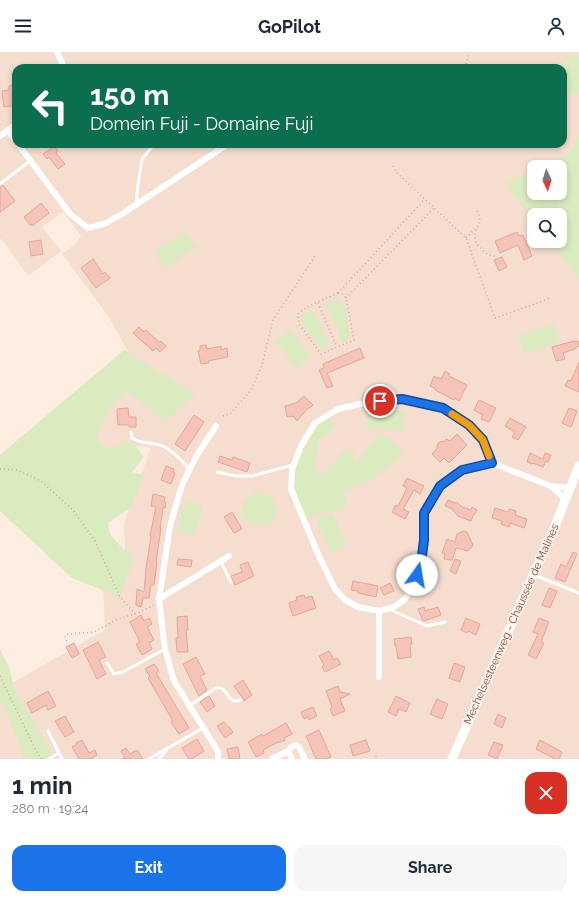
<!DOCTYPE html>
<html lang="en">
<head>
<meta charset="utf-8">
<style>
  body { margin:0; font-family:Raleway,sans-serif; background:#f6f6f7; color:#1f2937; height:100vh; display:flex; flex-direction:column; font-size:15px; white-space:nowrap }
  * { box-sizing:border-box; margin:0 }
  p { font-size:13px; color:#747a83 }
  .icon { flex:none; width:22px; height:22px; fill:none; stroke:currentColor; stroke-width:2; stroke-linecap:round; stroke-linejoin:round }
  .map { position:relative; height:707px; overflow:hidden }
  .details { display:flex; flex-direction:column; background:#fff; flex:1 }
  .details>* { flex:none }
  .banner { position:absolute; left:12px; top:12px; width:555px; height:84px; border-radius:12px; box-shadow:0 2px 6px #0003; background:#0b6e4f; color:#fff; overflow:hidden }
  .needle { width:26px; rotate:176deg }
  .tools { position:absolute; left:527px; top:108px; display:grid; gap:8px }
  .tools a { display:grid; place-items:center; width:40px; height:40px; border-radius:8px; background:#fff; box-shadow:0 2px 6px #0003; font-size:20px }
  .pin { position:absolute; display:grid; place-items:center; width:34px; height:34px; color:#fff; margin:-17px; border:2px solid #fff; border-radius:50%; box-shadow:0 1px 4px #0007 }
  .me { position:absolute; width:44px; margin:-22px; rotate:13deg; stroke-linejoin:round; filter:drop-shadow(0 0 3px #0008) }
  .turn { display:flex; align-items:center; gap:14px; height:84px; padding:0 12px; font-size:18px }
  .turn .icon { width:52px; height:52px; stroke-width:2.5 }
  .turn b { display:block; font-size:28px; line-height:34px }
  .round { display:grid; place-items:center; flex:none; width:42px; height:42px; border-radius:12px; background:#f6f6f7 }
  .overview { display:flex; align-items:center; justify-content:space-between; height:68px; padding:0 12px }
  h1 { font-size:24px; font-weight:700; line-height:30px }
  .button { display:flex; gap:8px; margin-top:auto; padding:8px 12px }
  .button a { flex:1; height:46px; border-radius:12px; background:#1a73e8; color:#fff; font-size:16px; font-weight:700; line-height:46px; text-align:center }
  .button a+a { background:#f6f6f7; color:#1f2937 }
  header { display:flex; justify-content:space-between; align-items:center; height:52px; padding:0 12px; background:#fff; font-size:18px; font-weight:700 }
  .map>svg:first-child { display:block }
  .residential { fill:#f5ddcf; fill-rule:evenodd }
  .green { fill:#d9ebbf }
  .building { fill:#f3c4b7; stroke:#e6a797 }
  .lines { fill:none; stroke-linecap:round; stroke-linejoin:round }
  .path { stroke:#d8a79b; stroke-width:1.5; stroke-dasharray:1 3; stroke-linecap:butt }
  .lane { stroke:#fff; stroke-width:3 }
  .street { stroke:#fff; stroke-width:6 }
  .secondary { stroke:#fff; stroke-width:9 }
  .route-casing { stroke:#114b97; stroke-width:10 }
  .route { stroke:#1a73e8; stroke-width:7 }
  .slow { stroke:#f59e0b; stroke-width:7 }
  .labels { text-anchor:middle; stroke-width:3.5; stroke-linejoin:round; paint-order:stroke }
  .street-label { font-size:11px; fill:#754f47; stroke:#fff1e7 }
</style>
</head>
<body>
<header><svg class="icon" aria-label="menu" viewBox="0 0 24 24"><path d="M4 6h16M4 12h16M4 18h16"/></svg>GoPilot<svg class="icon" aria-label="person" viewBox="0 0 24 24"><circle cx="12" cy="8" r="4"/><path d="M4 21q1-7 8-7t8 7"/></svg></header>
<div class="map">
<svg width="579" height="707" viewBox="0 0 579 707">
  <rect width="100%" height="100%" fill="#fdede0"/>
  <path class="residential" d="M 0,0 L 579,0 L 579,707 L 0,707 L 0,638 L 105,578 L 103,533 L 125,499 L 124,471 L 151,396 L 141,394 L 134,394 L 47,407 L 145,324 L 137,316 L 109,265 L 62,202 L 74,193 L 81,184 L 63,160 L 42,175 L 61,199 L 28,224 L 2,187 L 0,188 ZM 16,16 L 563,16 L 563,92 L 16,92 ZM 534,115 L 560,115 L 560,141 L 534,141 ZM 534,163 L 560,163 L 560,189 L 534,189 Z"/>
  <g class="green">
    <polygon points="579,4 579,42 567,43 565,5"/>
    <polygon points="579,83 579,227 550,189 560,189 560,163 534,163 534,169 506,132 534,118 534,141 560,141 560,115 541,115 570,101"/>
    <polygon points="186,180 196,196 164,216 154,199"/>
    <polygon points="338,247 341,248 343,257 345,257 350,287 343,290 326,252"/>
    <path d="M 313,258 L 330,295 L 322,298 L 303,273 L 304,272 C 296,262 305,261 313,258 Z"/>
    <polygon points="554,272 560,290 524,302 518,284"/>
    <polygon points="290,278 311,305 297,316 276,289"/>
    <polygon points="124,298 195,342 165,369 127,339 109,357 96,387 109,397 131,388 144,405 132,420 144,423 131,455 108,471 110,482 122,496 134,504 120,545 72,526 0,459 0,403"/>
    <polygon points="368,357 405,360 404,378 367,376"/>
    <polygon points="329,367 336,375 319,388 315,411 318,424 325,420 345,398 354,400 355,412 364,402 369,394 380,382 395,391 404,402 371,428 344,439 346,456 344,458 325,459 307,466 293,437 295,416 309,388 320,371"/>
    <path d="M 254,441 C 267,439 281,449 275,464 C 269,476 254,476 246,468 L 243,469 L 240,464 L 243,462 C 242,452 245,446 254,441 Z"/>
    <polygon points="186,449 203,454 194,484 177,479"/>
    <polygon points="332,460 346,493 330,500 316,466"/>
    <polygon points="0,597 9,615 15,639 30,663 54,707 24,707 23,705 17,686 0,647"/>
  </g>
  <g class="building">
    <polygon points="16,33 16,46 12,46 13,54 4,55 2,39 9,38 9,34"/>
    <polygon points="54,94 58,99 56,101 65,112 58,117 49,105 47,107 43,102"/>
    <polygon points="3,133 15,149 0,160 0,135"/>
    <polygon points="41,151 49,161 32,174 31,172 30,173 24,165"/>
    <polygon points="517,180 519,184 523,183 532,204 524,208 518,193 500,201 495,189"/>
    <polygon points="41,188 43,202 31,204 29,190"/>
    <polygon points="502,205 507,215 499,219 494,208"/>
    <polygon points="93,207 103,222 105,220 110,226 96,236 81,216"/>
    <polygon points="139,275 144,280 146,278 160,291 161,289 166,294 160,300 156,296 153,299 133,281"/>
    <polygon points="574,289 574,290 578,289 579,294 575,296 575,297 563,301 565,307 556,309 552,295"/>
    <polygon points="206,293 207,297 221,294 221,298 227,296 228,305 208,309 209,311 201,312 198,299 200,298 200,294"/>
    <polygon points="360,296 364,306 327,321 333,334 327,336 319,318 324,316 323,312"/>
    <polygon points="579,310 579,340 565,334 568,328 571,329"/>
    <polygon points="445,319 450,322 449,324 467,333 459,349 455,346 454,348 435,338 436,337 430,334 434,324 441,327"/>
    <polygon points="304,344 313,353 308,357 307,357 297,369 293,364 287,365 285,354 296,351"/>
    <polygon points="479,348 496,356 489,370 481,367 483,363 474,358"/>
    <polygon points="128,356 129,365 136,365 136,375 129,375 129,373 118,373 117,357"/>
    <polygon points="569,356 577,359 571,375 562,371"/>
    <polygon points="194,363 204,370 185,399 175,392"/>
    <polygon points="510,366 526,375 518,388 512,385 515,380 505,374"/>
    <polygon points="457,382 467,393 449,411 444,406 440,410 432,402 437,396 438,391 442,389 444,390 446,387 450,389"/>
    <polygon points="530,401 543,407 545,401 551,403 548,410 546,409 543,415 533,411 532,412 527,410"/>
    <polygon points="220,404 232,408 233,405 250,411 247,420 218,410"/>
    <polygon points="166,414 174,417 173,420 175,421 171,432 161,428"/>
    <polygon points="407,426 424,434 420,442 414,438 403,457 409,460 405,467 392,460 396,453 398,454 407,436 403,434"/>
    <polygon points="153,442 165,445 164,450 166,451 165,456 163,456 160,476 161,476 156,510 157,510 154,533 151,533 149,546 143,546 141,555 136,553 137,537 144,540 146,516 151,484 150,484 156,455 151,454"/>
    <polygon points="448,448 455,451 457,450 462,455 471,458 472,455 477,458 475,462 474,462 471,469 458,464 452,457 445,454"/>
    <polygon points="495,456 508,460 509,457 516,459 515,463 527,467 524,476 510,471 509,475 501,472 502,469 492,466"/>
    <polygon points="232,460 242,477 234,481 224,465"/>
    <polygon points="464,479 467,480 473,493 471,496 469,497 468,499 456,496 452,508 444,507 445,502 442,501 447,487 455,490 457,482"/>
    <polygon points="573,500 577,502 565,530 555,526 561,512 566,515"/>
    <polygon points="178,507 192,508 191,515 177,513"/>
    <polygon points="455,507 461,509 456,522 450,519"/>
    <polygon points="248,510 254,524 235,533 231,524 242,520 240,513"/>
    <polygon points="353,529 378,534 376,545 358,541 358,539 351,538"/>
    <polygon points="390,531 394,539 384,543 380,536"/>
    <polygon points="549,536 557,539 550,556 542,553"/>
    <polygon points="304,543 305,546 312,544 316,556 293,564 289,551 297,548 296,545"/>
    <polygon points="424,555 425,559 438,555 441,563 424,569 423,569 418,557"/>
    <polygon points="141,563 144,569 149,566 152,572 147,575 154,588 149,591 152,597 142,603 136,592 140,590 130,570"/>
    <polygon points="187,564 188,578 186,578 188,600 177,600 176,586 178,586 177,565"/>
    <polygon points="466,566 480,572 476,583 468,579 467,581 461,578"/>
    <polygon points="539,566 549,570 541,590 544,591 536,607 528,603 538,582 533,580"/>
    <polygon points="411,585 412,592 410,592 411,605 398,607 396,594 395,594 394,587"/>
    <polygon points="98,590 106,605 99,608 106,622 97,627 83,598"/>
    <polygon points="74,591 79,602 72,606 66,595"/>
    <polygon points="329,599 334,608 337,606 341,612 325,620 322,615 324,613 319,604"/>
    <polygon points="196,605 205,622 200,624 207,638 199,644 183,612"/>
    <polygon points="454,611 465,615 460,630 449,626"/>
    <polygon points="154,612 159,619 156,621 189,676 179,682 171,670 173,669 148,626 150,624 145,617"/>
    <polygon points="243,628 252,643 244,649 243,646 242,645 234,634"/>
    <polygon points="338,634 340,640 350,642 340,647 345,659 333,664 330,657 332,655 326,639"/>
    <polygon points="48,639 56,654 48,658 46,653 32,661 27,651"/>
    <polygon points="209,644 215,654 207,660 200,650"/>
    <polygon points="396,644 410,651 406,660 399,657 396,664 388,660"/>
    <polygon points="437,647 448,652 442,667 430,662"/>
    <polygon points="313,655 317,664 309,668 308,665 304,667 301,660"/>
    <polygon points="498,662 506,666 502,676 494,672"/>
    <polygon points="65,664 74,680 65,685 55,669"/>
    <polygon points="224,670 228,675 229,675 233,680 225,686 217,674"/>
    <polygon points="286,671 292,682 284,686 285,688 278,691 278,690 263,698 264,701 256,705 248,690 262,682 263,684"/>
    <polygon points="319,678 331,705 326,707 316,707 306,684"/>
    <polygon points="197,687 204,699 192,707 189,707 182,696"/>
    <polygon points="82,688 89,701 95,698 97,703 92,706 92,707 79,707 72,695 76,693 76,691"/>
    <polygon points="366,688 370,699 353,704 350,693"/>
    <polygon points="540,688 562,700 559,707 555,707 536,697"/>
    <polygon points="494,690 503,693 497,707 488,703"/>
    <polygon points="238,695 240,707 229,707 227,697"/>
    <polygon points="126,696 130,702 137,698 143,707 122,707 125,706 121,699"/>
  </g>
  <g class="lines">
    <g class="path">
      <polyline points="465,16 469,0"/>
      <polyline points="393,114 396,120 466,186 495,266 543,249 551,245"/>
      <path d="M 477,159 C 485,170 473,176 475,187 C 475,191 479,195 482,197 C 486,202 490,204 496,204"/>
      <polyline points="466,186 475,177"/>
      <path d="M 338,241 L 344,243 L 346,246 L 354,288 L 321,302 L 299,272 L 298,262 C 307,253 326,247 338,241 Z"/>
      <polyline points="338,241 425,147"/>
      <polyline points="346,246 434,156"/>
      <polyline points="318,251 337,295"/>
      <polyline points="223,364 230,362 251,338 262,313 273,268 315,204"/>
      <polyline points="0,417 17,418 41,429 73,458 95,489 120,545 135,562"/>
      <polyline points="67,589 65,586 66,583 68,582 94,580 118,567 138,561 154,553"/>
      <polyline points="0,624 36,699 42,707"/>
      <polyline points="376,704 376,707"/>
    </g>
    <g class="lane">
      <polyline points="0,132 30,109"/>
      <polyline points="136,152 138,133 142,107 151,96 157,92"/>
      <path d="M 131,380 L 132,386 C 141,392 150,390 160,393 C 168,395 184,410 189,417"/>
      <polyline points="217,420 236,424 252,424 293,413"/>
      <polyline points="221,510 231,530"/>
      <polyline points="534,523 579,541"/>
      <polyline points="389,557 427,574 445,570"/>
      <polyline points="107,611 114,622 123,620 165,597"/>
      <path d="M 189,654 L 216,636 C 229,633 226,654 241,648"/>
      <polyline points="48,679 62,707"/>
      <polyline points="49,707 59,701"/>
      <polyline points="149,707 166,697"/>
      <polyline points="158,707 163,703 168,696 203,676"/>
    </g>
    <g class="street">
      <polyline points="57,0 63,13 64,16"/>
      <polyline points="8,79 16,89"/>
      <polyline points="0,84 16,72"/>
      <polyline points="18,92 70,162 88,176 106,171 122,162 228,92"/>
      <polyline points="216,374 197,403 182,433 170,474 159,547 165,597 174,629 216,696 218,700 218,707"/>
      <polyline points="492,411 462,418 440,434 424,461 424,487 421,511 414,534 404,548 394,555 379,559 358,555 345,548 335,537 318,502 291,437 292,418 301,394 315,371 338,357 369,350 402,347 443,356 469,373 483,388 492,411 551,434 570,436"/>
      <polyline points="551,434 565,447"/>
      <polyline points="159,547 229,504"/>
      <polyline points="379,625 379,559"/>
      <polyline points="272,707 288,699"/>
      <polyline points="292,707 288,699 291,695 296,693 299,695 305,707"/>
    </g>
    <polyline class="secondary" points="452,707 557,469 579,414"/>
  </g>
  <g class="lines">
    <g class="route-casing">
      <polyline id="route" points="380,349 402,347 443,356 469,373 483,388 492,411 462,418 440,434 424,461 424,488 421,511 417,523"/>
    </g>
    <use href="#route" class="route"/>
    <polyline class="slow" points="452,362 469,373 483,388 489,404"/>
  </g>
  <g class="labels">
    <g class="street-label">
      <text transform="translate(511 572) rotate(-66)" y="4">Mechelsesteenweg - Chaussée de Malines</text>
    </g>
  </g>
</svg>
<div class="tools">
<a><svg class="needle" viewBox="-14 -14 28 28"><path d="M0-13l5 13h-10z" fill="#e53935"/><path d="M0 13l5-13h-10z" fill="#747a83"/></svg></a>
<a><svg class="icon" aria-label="search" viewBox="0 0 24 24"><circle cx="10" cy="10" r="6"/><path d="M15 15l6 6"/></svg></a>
</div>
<div class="pin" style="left:380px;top:349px;background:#d93025"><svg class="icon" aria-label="arrive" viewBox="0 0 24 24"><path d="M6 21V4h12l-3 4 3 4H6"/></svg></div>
<svg class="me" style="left:417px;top:523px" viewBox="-20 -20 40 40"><circle r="19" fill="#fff"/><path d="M0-13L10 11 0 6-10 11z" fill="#1a73e8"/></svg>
<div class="banner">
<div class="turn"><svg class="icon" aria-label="left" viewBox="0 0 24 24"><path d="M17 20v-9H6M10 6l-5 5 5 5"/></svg><div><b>150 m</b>Domein Fuji - Domaine Fuji</div></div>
</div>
</div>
<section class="details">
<div class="overview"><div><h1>1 min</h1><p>280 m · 19:24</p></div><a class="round" style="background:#d93025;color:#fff"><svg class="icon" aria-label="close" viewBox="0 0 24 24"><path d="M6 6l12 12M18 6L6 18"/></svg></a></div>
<div class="button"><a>Exit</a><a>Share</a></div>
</section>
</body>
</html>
